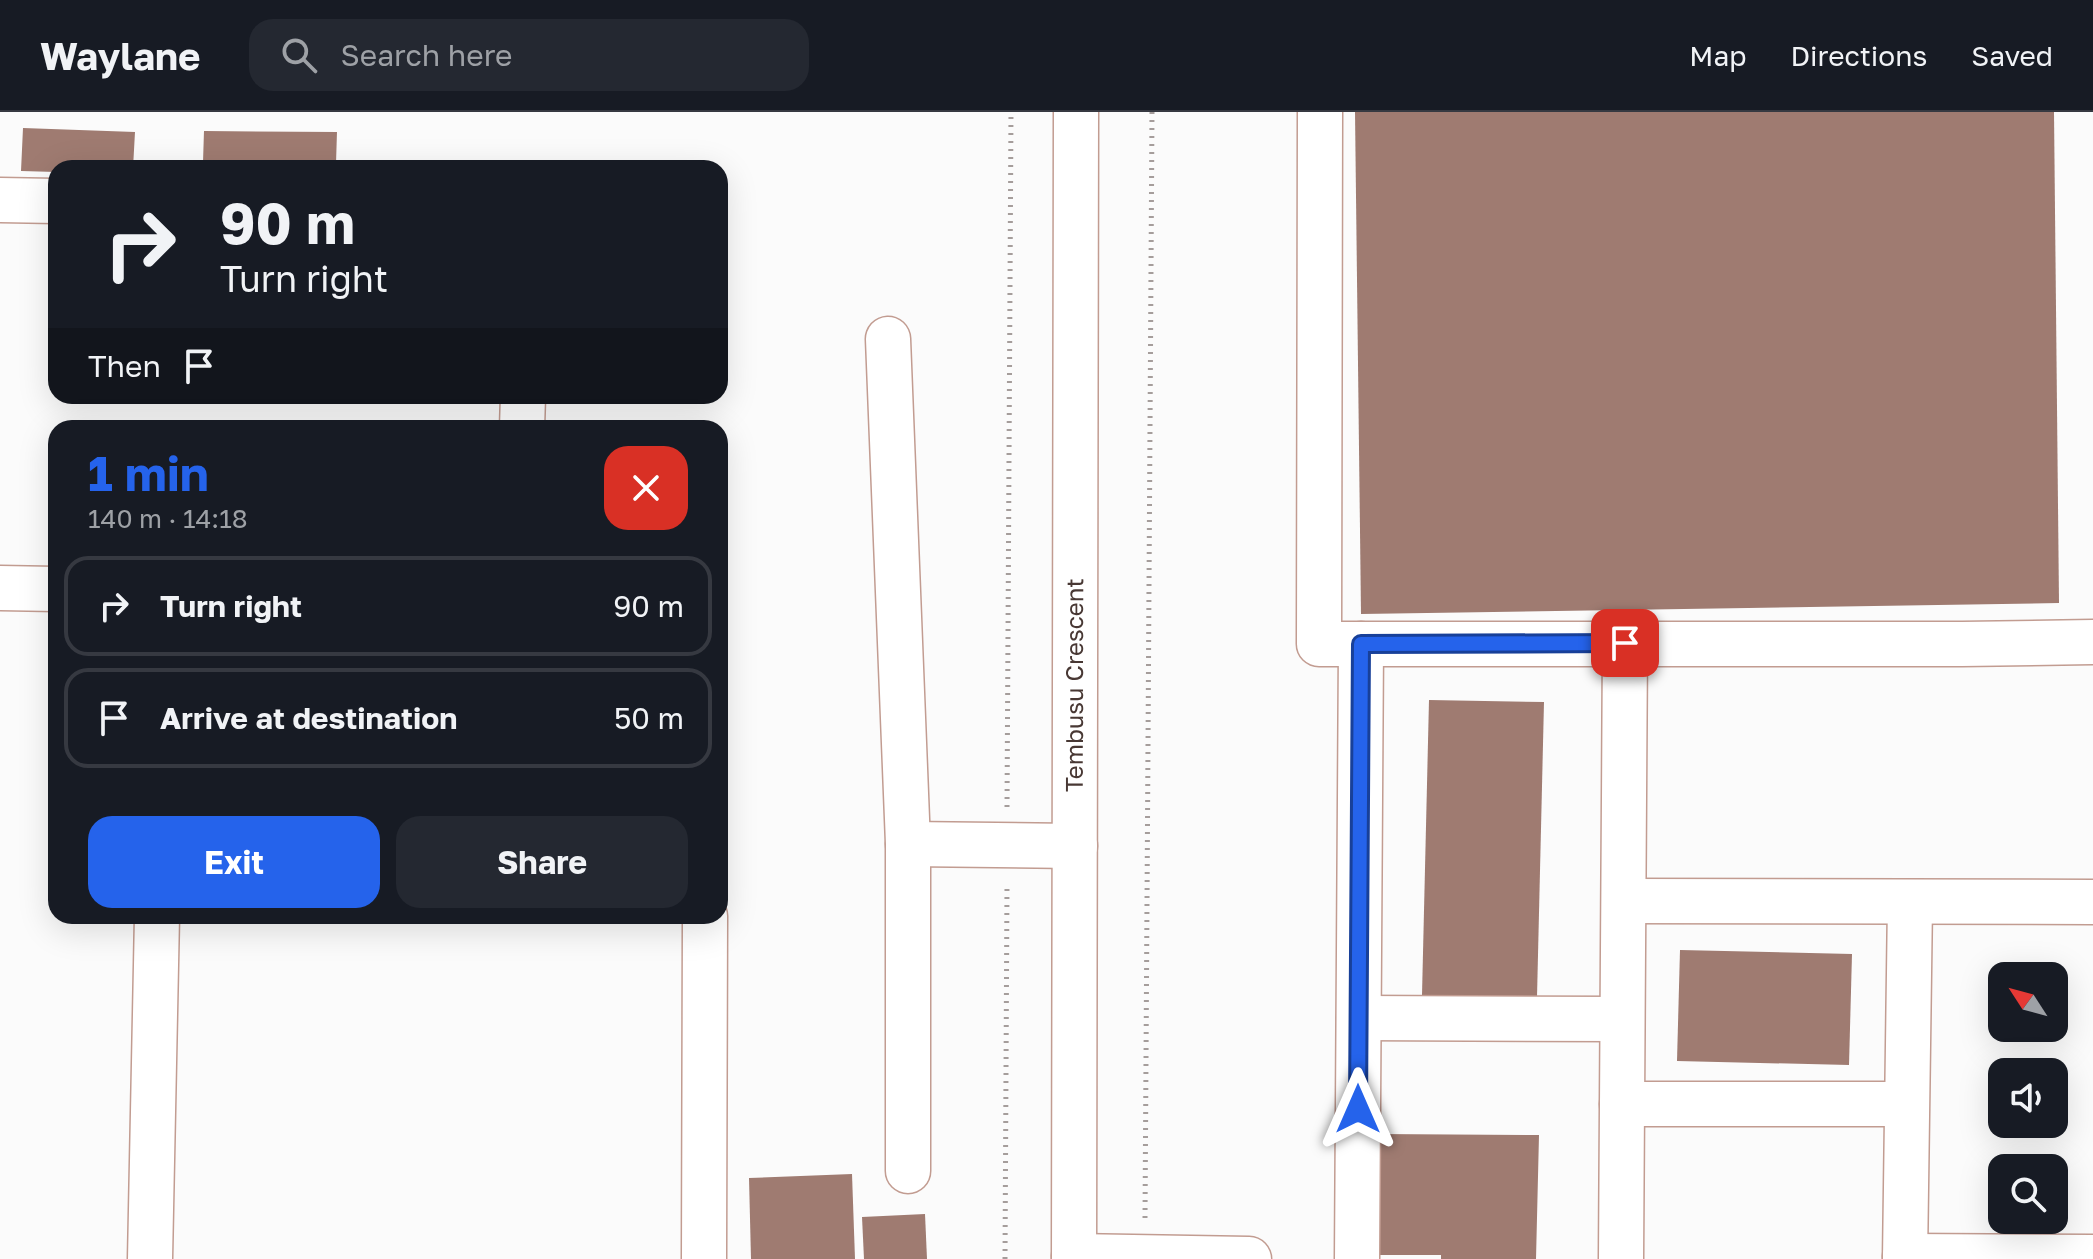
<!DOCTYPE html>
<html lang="en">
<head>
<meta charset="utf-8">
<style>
  body { margin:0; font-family:"Golos Text",sans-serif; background:#242831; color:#f1f3f6; height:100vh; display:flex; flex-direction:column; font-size:30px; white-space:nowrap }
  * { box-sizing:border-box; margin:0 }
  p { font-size:26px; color:#9ea1a6 }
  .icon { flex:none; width:44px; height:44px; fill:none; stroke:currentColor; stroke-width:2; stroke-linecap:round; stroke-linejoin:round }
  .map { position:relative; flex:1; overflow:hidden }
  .drawer { position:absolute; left:48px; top:308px; width:680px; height:504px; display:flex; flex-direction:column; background:#171b24; border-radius:24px; box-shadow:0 8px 32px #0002 }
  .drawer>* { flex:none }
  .top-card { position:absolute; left:48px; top:48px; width:680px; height:244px; border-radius:24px; box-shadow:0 8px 32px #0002; background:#171b24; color:#f1f3f6; overflow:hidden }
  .needle { width:52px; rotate:306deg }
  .fabs { position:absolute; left:1988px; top:850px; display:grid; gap:16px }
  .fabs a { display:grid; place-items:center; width:80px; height:80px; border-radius:16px; background:#171b24; box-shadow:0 8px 32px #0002; font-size:40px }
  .pin { position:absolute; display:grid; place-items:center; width:68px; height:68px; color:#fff; margin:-34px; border-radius:16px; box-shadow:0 4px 12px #0006 }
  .me { position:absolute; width:88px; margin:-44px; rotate:0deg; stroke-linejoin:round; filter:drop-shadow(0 0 6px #0008) }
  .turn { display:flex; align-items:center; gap:28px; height:168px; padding:0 40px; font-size:36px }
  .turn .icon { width:104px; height:104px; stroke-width:2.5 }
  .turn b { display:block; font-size:56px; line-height:68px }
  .then { display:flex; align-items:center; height:76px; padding:0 40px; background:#0003; gap:16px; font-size:30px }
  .round { display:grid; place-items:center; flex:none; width:84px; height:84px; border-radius:24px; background:#242831 }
  .overview { display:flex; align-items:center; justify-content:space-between; height:136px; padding:0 40px }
  h1 { font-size:48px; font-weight:700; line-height:60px; color:#2563eb }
  .action { display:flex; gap:16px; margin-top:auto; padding:16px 40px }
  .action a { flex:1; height:92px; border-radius:24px; background:#2563eb; color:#fff; font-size:32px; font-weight:700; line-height:92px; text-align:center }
  .action a+a { background:#242831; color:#f1f3f6 }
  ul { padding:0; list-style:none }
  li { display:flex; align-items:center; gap:24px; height:100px; margin:0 16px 12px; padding:0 24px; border:4px solid #363941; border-radius:24px }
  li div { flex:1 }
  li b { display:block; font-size:30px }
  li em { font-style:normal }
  header { display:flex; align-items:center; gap:48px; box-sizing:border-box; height:112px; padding:0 40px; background:#171b24; border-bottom:2px solid #363941 }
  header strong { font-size:38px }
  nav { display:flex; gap:44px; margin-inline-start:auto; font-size:28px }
  .search { width:560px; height:72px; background:#242831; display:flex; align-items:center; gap:20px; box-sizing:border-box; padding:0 28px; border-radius:24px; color:#9ea1a6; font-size:30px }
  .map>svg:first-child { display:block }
  .building { fill:#9f7b71 }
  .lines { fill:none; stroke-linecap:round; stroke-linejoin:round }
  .minor-casing { stroke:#c29c91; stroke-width:47 }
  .path { stroke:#a59d9b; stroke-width:5; stroke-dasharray:2 6; stroke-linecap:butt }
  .minor { stroke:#fff; stroke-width:44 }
  .route-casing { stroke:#184099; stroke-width:20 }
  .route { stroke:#2563eb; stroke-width:14 }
  .labels { text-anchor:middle; stroke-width:8; stroke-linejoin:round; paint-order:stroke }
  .street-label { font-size:24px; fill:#483834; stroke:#fbfbfb }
</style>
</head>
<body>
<header>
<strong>Waylane</strong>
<div class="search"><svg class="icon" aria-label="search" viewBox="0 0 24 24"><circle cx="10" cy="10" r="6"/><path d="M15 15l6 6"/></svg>Search here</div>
<nav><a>Map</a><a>Directions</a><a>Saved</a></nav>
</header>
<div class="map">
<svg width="2093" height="1147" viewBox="0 0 2093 1147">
  <rect width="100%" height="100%" fill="#fbfbfb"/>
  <g class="building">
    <polygon points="1355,0 2054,0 2059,491 1361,502"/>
    <polygon points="23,16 135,20 133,56 56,56 56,60 21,59"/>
    <polygon points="204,19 337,20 336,51 203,50"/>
    <polygon points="1429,588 1544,590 1537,885 1422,883"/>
    <polygon points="1680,838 1852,842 1849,953 1677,949"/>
    <polygon points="1378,1022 1539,1023 1536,1147 1441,1147 1441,1143 1377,1143"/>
    <polygon points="852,1062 855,1147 751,1147 749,1066"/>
    <polygon points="925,1102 927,1147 864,1147 862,1105"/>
  </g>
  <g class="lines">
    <g class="minor-casing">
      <g id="minor">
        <polyline points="1320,0 1319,532 1962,532 2093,530"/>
        <polyline points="0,88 56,89"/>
        <polyline points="888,227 908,732 908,1059"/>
        <polyline points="522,316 523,284"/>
        <polyline points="0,476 56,477"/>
        <polyline points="908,732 1075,734"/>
        <polyline points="1624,789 2093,790"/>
        <polyline points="1359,906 1622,907"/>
        <polyline points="1622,992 1906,992"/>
        <polyline points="1074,1144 1249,1147"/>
        <polyline points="1905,1144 2093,1145"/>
        <polyline points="150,1147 157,804"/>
        <polyline points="704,1147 705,804"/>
        <path id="s1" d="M 1074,1147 L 1076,0"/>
        <polyline points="1357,1147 1361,532"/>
        <polyline points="1621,1147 1625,531"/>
        <polyline points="1905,1147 1910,790"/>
      </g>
    </g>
    <g class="path">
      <polyline points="1007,695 1011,0"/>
      <polyline points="1145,1106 1152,0"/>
      <polyline points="1005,1147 1007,773"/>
    </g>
    <use href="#minor" class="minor"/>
  </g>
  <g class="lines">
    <g class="route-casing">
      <polyline id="route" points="1358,997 1361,532 1625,531"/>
    </g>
    <use href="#route" class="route"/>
  </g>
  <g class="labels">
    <g class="street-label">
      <text dy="8" stroke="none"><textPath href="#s1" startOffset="574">Tembusu Crescent</textPath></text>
    </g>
  </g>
</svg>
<div class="fabs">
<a><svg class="needle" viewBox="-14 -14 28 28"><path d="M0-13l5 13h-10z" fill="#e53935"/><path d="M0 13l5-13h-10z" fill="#9ea1a6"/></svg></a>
<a><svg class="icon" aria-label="sound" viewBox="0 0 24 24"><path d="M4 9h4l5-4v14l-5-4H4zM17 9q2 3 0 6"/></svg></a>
<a><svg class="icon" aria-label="search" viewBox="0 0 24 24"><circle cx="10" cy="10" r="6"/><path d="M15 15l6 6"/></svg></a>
</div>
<div class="pin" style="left:1625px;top:531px;background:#d93025"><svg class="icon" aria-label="arrive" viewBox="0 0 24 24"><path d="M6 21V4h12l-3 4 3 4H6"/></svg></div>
<svg class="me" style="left:1358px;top:997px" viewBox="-20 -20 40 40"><path d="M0-17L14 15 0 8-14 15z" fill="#2563eb" stroke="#fff" stroke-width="4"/></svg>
<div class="top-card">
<div class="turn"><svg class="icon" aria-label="right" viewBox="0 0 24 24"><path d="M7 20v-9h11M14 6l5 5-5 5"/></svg><div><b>90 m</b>Turn right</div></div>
<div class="then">Then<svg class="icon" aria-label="arrive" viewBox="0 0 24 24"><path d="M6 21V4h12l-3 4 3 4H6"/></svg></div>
</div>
<section class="drawer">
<div class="overview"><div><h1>1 min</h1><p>140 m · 14:18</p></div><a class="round" style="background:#d93025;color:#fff"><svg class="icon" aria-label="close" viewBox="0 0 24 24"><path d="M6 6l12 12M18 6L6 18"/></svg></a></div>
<ul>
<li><svg class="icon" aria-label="right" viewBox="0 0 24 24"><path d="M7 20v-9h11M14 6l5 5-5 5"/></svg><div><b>Turn right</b></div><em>90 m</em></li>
<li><svg class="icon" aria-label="arrive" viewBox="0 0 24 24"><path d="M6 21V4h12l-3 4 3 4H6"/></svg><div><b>Arrive at destination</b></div><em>50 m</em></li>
</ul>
<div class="action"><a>Exit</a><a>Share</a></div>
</section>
</div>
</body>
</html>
